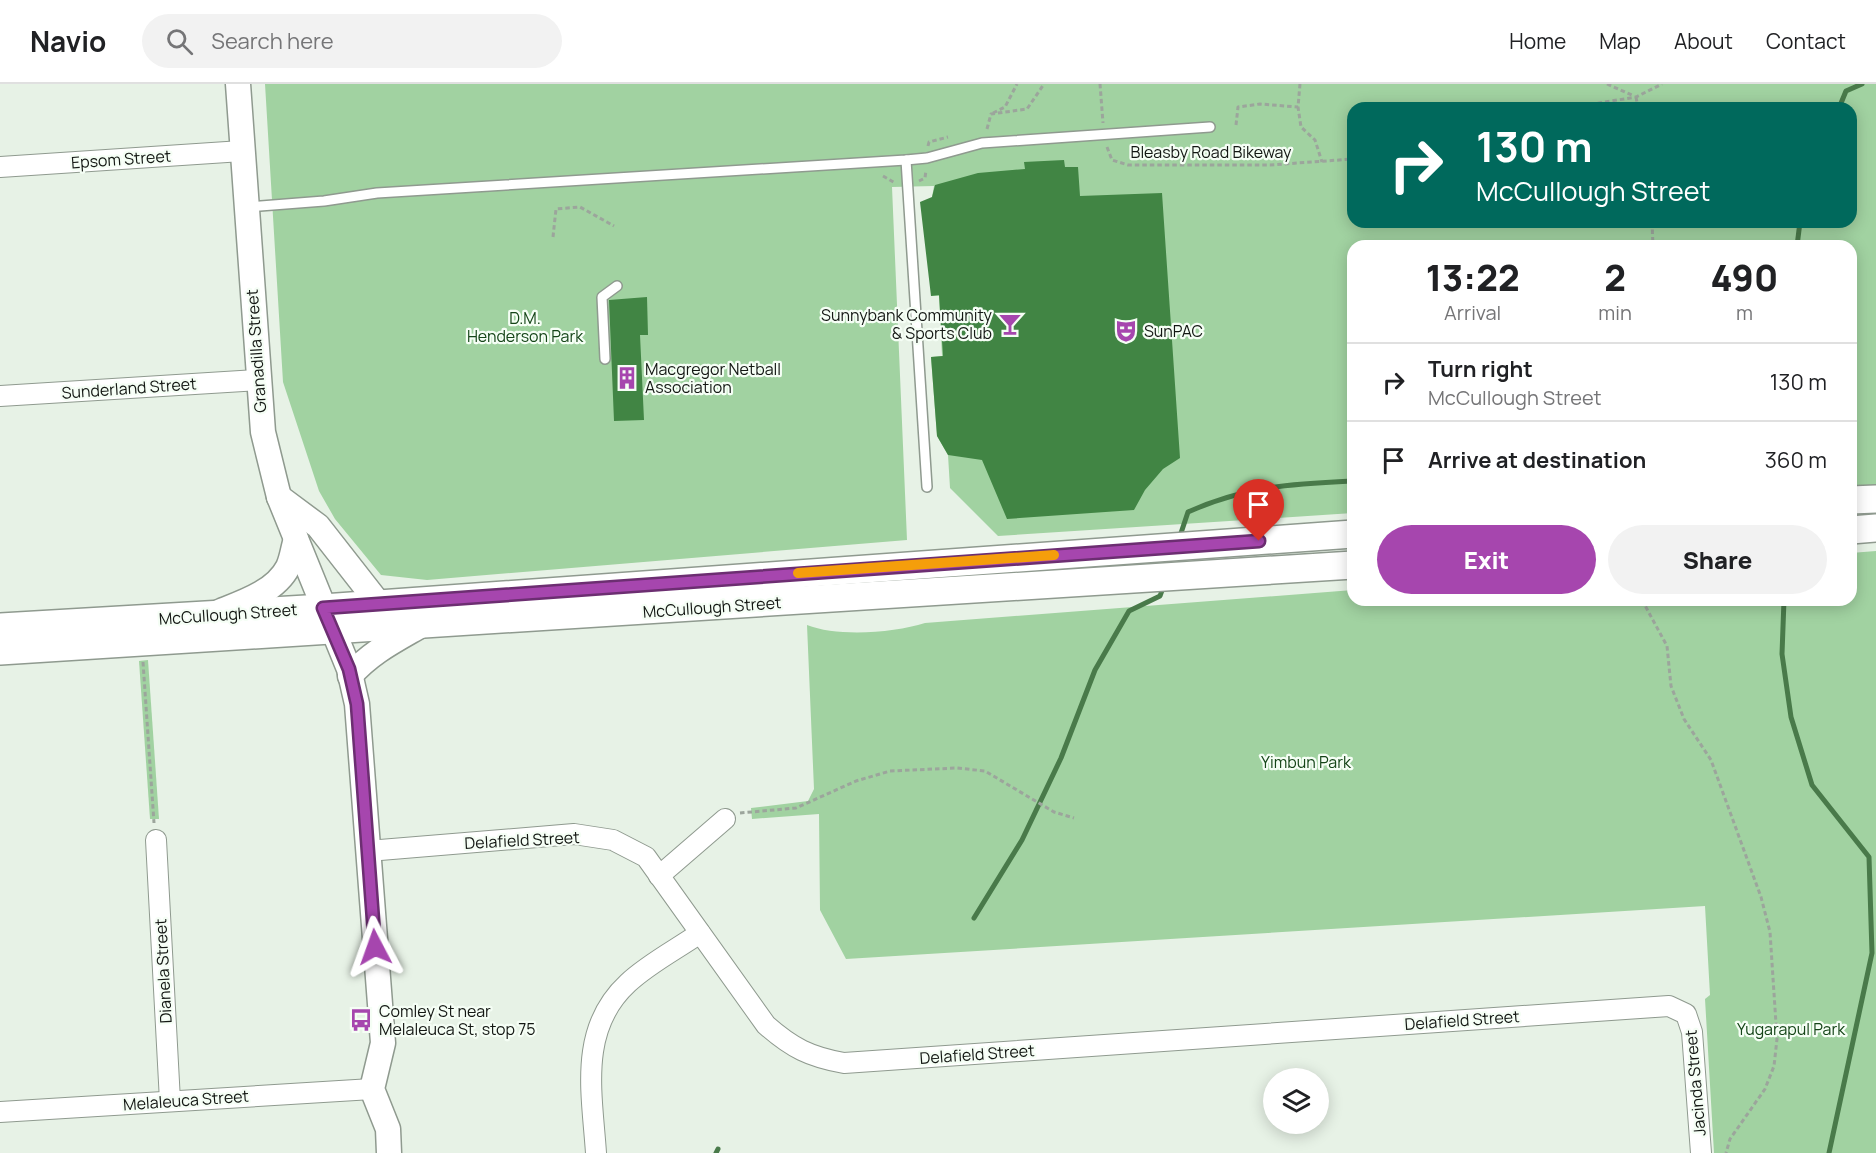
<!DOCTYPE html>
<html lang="en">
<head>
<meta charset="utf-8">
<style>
  body { margin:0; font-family:Manrope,sans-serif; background:#f2f2f2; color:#202124; height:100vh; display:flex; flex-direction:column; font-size:22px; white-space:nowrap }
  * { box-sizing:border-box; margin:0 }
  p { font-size:20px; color:#757577 }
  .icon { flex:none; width:33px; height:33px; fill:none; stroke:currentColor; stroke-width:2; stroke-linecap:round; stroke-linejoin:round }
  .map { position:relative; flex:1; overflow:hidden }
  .drawer { position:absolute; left:1347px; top:156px; width:510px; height:366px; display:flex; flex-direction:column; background:#fff; border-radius:18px; box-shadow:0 3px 15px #0003 }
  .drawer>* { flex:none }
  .banner { position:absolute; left:1347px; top:18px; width:510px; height:126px; border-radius:18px; box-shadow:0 3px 15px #0003; background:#00695c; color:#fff; overflow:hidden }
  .buttons { position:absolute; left:1263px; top:984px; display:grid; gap:12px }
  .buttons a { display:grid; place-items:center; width:66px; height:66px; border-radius:50%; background:#fff; box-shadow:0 3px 15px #0003; font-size:30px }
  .pin { position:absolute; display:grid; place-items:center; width:51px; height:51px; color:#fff; margin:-62px -26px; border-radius:50% 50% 50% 0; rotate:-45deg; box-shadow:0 0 6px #0007 }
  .pin .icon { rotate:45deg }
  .me { position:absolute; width:66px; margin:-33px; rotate:356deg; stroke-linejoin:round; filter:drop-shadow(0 0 4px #0008) }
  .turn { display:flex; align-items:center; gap:21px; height:126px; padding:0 30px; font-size:27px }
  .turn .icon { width:78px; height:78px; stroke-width:2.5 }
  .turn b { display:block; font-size:42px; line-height:51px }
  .eta { display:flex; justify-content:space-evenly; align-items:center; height:102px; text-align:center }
  .eta b { font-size:36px; font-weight:800; line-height:42px }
  .cta { display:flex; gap:12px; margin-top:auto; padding:12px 30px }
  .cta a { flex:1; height:69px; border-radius:36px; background:#a646ae; color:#fff; font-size:24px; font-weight:800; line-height:69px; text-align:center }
  .cta a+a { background:#f2f2f2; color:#202124 }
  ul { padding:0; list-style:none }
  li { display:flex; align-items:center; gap:18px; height:78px; padding:0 30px; border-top:2px solid #e0e0e0 }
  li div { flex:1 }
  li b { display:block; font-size:22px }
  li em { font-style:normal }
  header { display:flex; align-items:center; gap:36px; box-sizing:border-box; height:84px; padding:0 30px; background:#fff; border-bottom:2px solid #e0e0e0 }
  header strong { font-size:28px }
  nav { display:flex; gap:33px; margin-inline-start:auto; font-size:21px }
  .search { width:420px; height:54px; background:#f2f2f2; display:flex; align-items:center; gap:15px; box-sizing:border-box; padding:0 21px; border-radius:33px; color:#757577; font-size:22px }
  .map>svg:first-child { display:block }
  .green { fill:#a1d2a1; fill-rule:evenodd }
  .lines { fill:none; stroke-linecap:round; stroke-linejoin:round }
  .stream { stroke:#497a4a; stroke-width:5 }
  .building { fill:#418544 }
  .service-casing { stroke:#8f9a8f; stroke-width:12 }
  .minor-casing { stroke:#8f9a8f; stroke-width:22 }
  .tertiary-casing { stroke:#8f9a8f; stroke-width:27 }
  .secondary-casing { stroke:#8f9a8f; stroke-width:30 }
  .path { stroke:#9ca59c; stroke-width:3; stroke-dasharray:4.5 3; stroke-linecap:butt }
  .service { stroke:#fff; stroke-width:9 }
  .minor { stroke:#fff; stroke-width:20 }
  .tertiary { stroke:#fff; stroke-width:24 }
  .secondary { stroke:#fff; stroke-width:27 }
  .route-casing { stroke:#6c2e71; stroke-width:15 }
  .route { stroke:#a646ae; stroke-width:10 }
  .slow { stroke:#f59e0b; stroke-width:10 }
  .labels { text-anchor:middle; stroke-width:4.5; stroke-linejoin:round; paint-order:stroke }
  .street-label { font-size:16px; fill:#131713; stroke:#f5fef5 }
  .poi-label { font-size:16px; fill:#131713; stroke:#f5fef5; text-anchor:start }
  .park-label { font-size:16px; fill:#154518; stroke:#f5fef5 }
</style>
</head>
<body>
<header>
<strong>Navio</strong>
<div class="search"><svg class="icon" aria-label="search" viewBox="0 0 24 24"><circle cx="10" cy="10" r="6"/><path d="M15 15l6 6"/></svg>Search here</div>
<nav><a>Home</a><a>Map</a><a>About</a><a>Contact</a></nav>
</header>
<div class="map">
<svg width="1876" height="1069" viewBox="0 0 1876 1069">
  <rect width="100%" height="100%" fill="#e7f2e6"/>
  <g class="green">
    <path d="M 265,0 L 1876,0 L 1876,403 L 1851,405 L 1851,162 L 1353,162 L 1353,429 L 998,452 L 950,404 L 948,371 L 937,352 L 931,273 L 942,272 L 939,212 L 931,212 L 932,113 L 934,102 L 892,103 L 907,456 L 427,496 L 381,491 L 335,435 L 319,407 L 283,298 ZM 1353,24 L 1851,24 L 1851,138 L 1353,138 Z"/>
    <path d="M 1876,467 L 1876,1069 L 1714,1069 L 1705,915 L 1710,911 L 1705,822 L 846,875 L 820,826 L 819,730 L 752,735 L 751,724 L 808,717 L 814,705 L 807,541 C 837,553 894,549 925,539 L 1353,506 L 1353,516 L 1851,516 L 1851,469 Z"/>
    <polygon points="148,576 159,735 150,735 139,577"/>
  </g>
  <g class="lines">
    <g class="stream">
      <polyline points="1839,24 1846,7 1862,0"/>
      <polyline points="1797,162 1800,138"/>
      <path d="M 1179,455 L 1188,428 C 1246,402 1291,400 1353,397"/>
      <polyline points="1784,516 1782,570 1791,633 1812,701 1869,773 1872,869 1829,1069"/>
      <polyline points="974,834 1022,756 1061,674 1095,586 1129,527 1160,512 1164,501"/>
      <polyline points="716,1069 718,1065"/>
    </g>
  </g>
  <g class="building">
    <polygon points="1064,76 1065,83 1078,83 1080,112 1162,109 1180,374 1163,385 1145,406 1134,426 1007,435 982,376 948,371 937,352 931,273 943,272 939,211 931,212 920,118 932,113 935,101 978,89 1025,85 1024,78"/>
    <polygon points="647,213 648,251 640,251 644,336 614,337 609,216"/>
  </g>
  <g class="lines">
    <g class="service-casing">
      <g id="service">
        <polyline points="906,76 927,403"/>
        <polyline points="248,123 324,117 377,109 906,76 927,74 982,59 1210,43"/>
        <polyline points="605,275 602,213 617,202"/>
      </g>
    </g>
    <g class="minor-casing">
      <g id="minor">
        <polyline points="0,83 242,67"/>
        <polyline points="0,312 258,296"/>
        <polyline points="156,756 170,1017"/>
        <path d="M 368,767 L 574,750 L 613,756 L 646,773 L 766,941 C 792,964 810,973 844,979 L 1669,922 L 1686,930 L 1692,948 L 1701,1069"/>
        <polyline points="659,792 725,735"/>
        <polyline points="0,1028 372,1005"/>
        <path d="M 596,1069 C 592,1009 578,945 628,899 C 648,880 677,865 700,849"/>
      </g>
    </g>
    <g class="tertiary-casing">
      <g id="tertiary">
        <polyline points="238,0 263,348 279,413 349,585 357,620 383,959 372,1005 388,1045 389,1069"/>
        <polyline points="279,413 318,442 379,520"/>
        <path d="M 221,527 C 244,518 276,507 288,483 C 292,475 293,464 296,455"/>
        <path d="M 350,592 C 370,569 394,557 420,542"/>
      </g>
    </g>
    <g class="secondary-casing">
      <g id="secondary">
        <polyline points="1851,416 1876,415"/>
        <polyline points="1851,446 1876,444"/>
        <polyline points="0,543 323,524 1353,450"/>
        <polyline points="0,567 1353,481"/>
      </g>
    </g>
    <g class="path">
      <polyline points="1100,0 1103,39"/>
      <polyline points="1300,0 1298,23 1301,43 1315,56 1322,78"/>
      <polyline points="1607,0 1634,12"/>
      <polyline points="1636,13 1638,24"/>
      <polyline points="1568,24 1636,13 1662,0"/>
      <polyline points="993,29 1005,23 1017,0"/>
      <polyline points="1236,41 1238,23 1260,20 1298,23"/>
      <polyline points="987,45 991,30 1027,25 1044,0"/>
      <polyline points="928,62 929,58 948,53"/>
      <polyline points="1107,63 1112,76 1128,81 1270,81 1353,75"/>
      <polyline points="883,92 895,99"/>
      <polyline points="919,97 925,94 926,86"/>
      <polyline points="1652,138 1653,162"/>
      <polyline points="553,153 556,125 580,123 614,142"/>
      <polyline points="1642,516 1667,562 1671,602 1684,635 1711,676 1761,813 1770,848 1777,955 1774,982 1765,1005 1730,1055 1726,1069"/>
      <polyline points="143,578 154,739"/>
      <polyline points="740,729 796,724 856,697 890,687 957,684 985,687 1054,728 1074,734"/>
    </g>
    <use href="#service" class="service"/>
    <use href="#minor" class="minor"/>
    <use href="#tertiary" class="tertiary"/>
    <use href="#secondary" class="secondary"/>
  </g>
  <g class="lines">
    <g class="route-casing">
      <polyline id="route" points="375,863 357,620 349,585 323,524 1259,457"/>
    </g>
    <use href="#route" class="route"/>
    <polyline class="slow" points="798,489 1054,471"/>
  </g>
  <defs>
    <g id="bar-bare" transform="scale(1.8)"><path d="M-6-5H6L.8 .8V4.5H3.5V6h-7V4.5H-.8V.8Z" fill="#a646ae" stroke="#f5fef5" stroke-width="2.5" paint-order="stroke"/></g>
    <g id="theatre-bare" transform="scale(1.8)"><path d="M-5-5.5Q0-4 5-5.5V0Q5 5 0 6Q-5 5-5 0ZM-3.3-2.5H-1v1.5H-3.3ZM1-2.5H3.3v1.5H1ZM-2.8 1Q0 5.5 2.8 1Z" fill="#a646ae" stroke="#f5fef5" stroke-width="2.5" paint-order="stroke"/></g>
    <g id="building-bare" transform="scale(1.8)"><path d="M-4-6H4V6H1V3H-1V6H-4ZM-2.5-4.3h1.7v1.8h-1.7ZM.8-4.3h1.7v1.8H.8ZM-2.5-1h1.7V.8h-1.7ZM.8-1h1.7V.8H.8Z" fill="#a646ae" stroke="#f5fef5" stroke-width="2.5" paint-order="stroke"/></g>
    <g id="bus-bare" transform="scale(1.8)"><path d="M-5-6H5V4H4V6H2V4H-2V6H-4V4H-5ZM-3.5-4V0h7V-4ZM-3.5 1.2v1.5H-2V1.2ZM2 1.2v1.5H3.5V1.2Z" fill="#a646ae" stroke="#f5fef5" stroke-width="2.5" paint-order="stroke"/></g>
  </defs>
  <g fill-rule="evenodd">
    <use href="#bar-bare" x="1010" y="240"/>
    <use href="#theatre-bare" x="1126" y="247"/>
    <use href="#building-bare" x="627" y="294"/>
    <use href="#bus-bare" x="361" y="936"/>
  </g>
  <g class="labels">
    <g class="street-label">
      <text x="1211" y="74">Bleasby Road Bikeway</text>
      <text transform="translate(121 75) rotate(-4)" y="6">Epsom Street</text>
      <text transform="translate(256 267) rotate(-94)" y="6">Granadilla Street</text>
      <text transform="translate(129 304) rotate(-4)" y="6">Sunderland Street</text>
      <text transform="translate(712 523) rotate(-4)" y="6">McCullough Street</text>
      <text transform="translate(228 530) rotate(-4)" y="6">McCullough Street</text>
      <text transform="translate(522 756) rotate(-3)" y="6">Delafield Street</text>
      <text transform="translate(163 887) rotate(-93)" y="6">Dianela Street</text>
      <text transform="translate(1462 936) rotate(-4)" y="6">Delafield Street</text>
      <text transform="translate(977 970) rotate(-4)" y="6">Delafield Street</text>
      <text transform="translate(1695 999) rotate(-95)" y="6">Jacinda Street</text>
      <text transform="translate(186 1016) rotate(-4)" y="6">Melaleuca Street</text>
    </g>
    <g class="poi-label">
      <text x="992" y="237" text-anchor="end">Sunnybank Community<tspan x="992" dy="18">&amp; Sports Club</tspan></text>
      <text x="1144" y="253">SunPAC</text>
      <text x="645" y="291">Macgregor Netball<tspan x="645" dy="18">Association</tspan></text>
      <text x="379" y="933">Comley St near<tspan x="379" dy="18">Melaleuca St, stop 75</tspan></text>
    </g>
    <g class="park-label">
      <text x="525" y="240">D.M.<tspan x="525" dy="18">Henderson Park</tspan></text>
      <text x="1306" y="684">Yimbun Park</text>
      <text x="1791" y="951">Yugarapul Park</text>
    </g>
  </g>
</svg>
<div class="buttons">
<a><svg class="icon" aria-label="layers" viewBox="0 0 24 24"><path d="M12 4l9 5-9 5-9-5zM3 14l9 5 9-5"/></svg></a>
</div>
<div class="pin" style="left:1259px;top:457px;background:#d93025"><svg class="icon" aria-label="arrive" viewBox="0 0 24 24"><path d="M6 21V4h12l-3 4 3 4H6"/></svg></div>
<svg class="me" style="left:375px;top:863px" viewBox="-20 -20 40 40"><path d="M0-17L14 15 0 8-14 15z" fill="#a646ae" stroke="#fff" stroke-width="4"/></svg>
<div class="banner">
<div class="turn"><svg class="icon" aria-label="right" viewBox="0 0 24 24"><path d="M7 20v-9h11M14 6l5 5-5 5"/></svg><div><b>130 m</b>McCullough Street</div></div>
</div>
<section class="drawer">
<div class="eta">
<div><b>13:22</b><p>Arrival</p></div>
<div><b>2</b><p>min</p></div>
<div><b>490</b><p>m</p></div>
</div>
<ul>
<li><svg class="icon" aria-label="right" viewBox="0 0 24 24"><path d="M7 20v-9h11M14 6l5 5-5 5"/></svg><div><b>Turn right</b><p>McCullough Street</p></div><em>130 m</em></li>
<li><svg class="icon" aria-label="arrive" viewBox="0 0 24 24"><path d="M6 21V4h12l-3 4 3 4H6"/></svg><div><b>Arrive at destination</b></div><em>360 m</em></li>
</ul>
<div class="cta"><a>Exit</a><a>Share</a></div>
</section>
</div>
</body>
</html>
